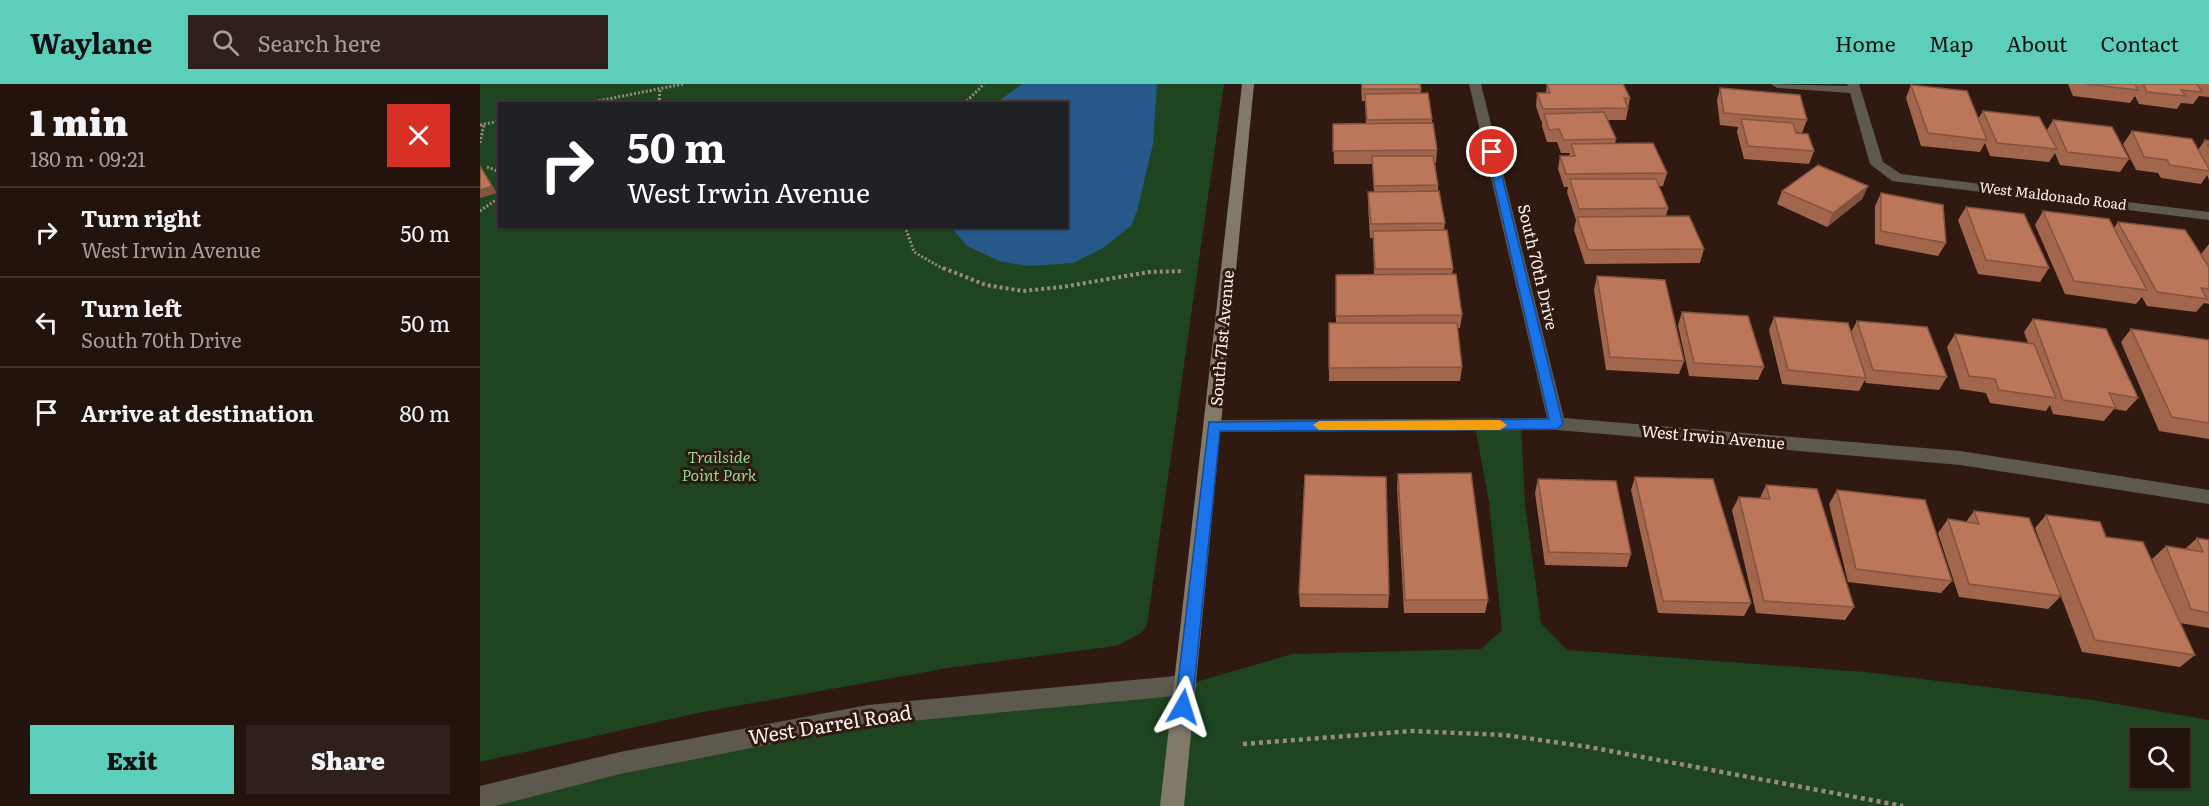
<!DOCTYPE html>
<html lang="en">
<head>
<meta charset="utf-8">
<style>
  body { margin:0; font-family:Literata,serif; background:#2f201b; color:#f1f3f6; height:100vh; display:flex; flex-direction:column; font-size:22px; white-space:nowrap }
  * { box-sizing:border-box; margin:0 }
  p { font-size:20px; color:#a39e9d }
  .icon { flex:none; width:33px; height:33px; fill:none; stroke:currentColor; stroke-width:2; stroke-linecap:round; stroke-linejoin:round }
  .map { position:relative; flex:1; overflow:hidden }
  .sheet { display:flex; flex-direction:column; background:#23130d; width:480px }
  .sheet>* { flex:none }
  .banner { position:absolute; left:18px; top:18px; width:570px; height:126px; border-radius:0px; box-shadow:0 2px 4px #0004,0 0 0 2px #40322e; background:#202124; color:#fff; overflow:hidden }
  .controls { position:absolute; left:1650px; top:644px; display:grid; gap:12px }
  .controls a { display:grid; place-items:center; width:60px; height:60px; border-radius:0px; background:#23130d; box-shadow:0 2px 4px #0004,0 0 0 2px #40322e; font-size:30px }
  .pin { position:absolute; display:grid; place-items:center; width:51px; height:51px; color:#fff; margin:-26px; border:3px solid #fff; border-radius:50%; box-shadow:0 2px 6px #0007 }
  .me { position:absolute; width:66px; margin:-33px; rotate:6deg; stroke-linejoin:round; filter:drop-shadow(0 0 4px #0008) }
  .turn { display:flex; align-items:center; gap:21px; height:126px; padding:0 30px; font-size:27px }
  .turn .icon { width:78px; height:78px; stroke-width:2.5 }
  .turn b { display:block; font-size:42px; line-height:51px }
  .round { display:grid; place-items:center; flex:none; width:63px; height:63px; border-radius:0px; background:#2f201b }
  .headline { display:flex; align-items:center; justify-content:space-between; height:102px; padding:0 30px }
  h1 { font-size:36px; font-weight:800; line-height:45px }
  .button { display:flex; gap:12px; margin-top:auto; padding:12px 30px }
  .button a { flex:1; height:69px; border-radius:0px; background:#5cceba; color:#111; font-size:24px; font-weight:800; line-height:69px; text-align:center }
  .button a+a { background:#2f201b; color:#f1f3f6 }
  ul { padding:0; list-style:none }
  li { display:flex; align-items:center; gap:18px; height:90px; padding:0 30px; border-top:2px solid #40322e }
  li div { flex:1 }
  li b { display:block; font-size:22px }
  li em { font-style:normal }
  header { display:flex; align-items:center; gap:36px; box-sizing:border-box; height:84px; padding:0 30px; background:#5cceba; color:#111 }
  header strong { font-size:28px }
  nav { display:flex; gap:33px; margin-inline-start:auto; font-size:21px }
  .search { width:420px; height:54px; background:#2f201b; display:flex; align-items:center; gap:15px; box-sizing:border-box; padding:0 21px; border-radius:0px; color:#a39e9d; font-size:22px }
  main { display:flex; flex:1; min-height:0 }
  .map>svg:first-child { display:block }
  .green { fill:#1e4520; fill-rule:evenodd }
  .water { fill:#265889 }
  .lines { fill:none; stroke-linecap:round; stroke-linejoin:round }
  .path-far2 { stroke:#9a8882; stroke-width:3; stroke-dasharray:2 2; stroke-linecap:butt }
  .path-far1 { stroke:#9a8882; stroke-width:4; stroke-dasharray:3 3; stroke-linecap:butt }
  .path { stroke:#9a8882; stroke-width:4.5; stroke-dasharray:4 4; stroke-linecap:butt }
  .street { fill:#5d594f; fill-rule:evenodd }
  .secondary { fill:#817a69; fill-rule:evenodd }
  .wall { fill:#a2664d }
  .shaded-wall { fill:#84533f }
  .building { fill:#bc775a; stroke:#84533f; stroke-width:1.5 }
  .route { fill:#1a73e8; stroke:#114b97; stroke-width:1.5 }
  .slow { fill:#f59e0b }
  .labels { text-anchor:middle; stroke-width:6; stroke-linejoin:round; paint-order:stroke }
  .far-street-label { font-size:14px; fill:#fef1ec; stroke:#2f1911 }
  .street-label { font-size:16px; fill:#fef1ec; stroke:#2f1911 }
  .park-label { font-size:16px; font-style:italic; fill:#8dd98e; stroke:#2f1911 }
  .near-street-label { font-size:20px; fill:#fef1ec; stroke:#2f1911 }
</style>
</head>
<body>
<header>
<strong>Waylane</strong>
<div class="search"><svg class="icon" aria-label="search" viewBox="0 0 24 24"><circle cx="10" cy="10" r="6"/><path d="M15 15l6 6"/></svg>Search here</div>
<nav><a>Home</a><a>Map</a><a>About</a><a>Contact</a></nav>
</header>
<main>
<section class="sheet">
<div class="headline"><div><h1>1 min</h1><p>180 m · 09:21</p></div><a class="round" style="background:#d93025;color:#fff"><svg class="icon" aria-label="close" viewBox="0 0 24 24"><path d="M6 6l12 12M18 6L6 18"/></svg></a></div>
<ul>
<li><svg class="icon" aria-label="right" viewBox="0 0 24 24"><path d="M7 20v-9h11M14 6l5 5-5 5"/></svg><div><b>Turn right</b><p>West Irwin Avenue</p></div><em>50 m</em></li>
<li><svg class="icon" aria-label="left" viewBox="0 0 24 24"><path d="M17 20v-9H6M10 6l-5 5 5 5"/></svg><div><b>Turn left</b><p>South 70th Drive</p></div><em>50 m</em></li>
<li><svg class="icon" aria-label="arrive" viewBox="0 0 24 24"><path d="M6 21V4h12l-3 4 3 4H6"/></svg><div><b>Arrive at destination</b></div><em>80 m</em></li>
</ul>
<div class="button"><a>Exit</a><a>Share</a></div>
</section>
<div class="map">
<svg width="1729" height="722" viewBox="0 0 1729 722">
  <rect width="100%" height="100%" fill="#2f1911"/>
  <g class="green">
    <path d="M 0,0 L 744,0 L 667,541 L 661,549 L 636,562 L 468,584 L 218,629 L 0,678 ZM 20,20 L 586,20 L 586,142 L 20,142 Z"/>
    <path d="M 1041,340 L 1045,420 L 1061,539 L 1087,566 L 1385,588 L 1613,616 L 1729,636 L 1729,722 L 0,722 L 0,714 L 388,631 L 706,601 L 812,570 L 1001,565 L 1022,546 L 1009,418 L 995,342 ZM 1660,654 L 1700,654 L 1700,693 L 1660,693 Z"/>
  </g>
  <polygon class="water" points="542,0 677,0 673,60 657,127 651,142 623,164 593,179 549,182 522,178 487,162 471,143 586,142 586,20 516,19"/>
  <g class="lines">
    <g class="path-far2">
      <polyline points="103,20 203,0"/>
      <polyline points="179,20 180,5"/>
      <polyline points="484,20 504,0"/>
      <polyline points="0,41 20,37"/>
      <polyline points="0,59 4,40"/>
      <polyline points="7,83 20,88"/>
      <polyline points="0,127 20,113"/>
      <polyline points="425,142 434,168 465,186"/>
    </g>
    <polyline class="path-far1" points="463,184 506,201 543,207 582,203 669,188 704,187"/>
    <polyline class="path" points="763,660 932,647 1025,651 1109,663 1423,722"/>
    <g class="street">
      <polygon points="989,0 1001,0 1084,334 1480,367 1729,406 1729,420 1480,381 1077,346 734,348 728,346 725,342 728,338 734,336 1067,334"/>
      <polygon points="1291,0 1368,2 1367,0 1379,0 1403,78 1421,90 1729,128 1729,136 1412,97 1390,80 1370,9 1297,4"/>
      <polygon points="706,591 714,594 717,601 714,608 706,611 388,641 140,690 15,722 0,722 0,702 140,668 388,621"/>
    </g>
    <polygon class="secondary" points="762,0 774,0 704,722 680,722"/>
  </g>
  <g class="wall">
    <polygon points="881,0 940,0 941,9 952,35 952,39 957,66 956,79 955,79 958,101 958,107 965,139 964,146 973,185 972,190 982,231 980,244 977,244 982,283 980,297 849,297 849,239 856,239 856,191 894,190 893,154 890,154 888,121 888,108 894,108 892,80 854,80 853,40 886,39 885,17 882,17"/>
    <polygon points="1067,0 1150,14 1146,36 1127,36 1136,55 1135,60 1187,89 1183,102 1179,102 1188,124 1186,132 1224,165 1220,179 1105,180 1094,146 1096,136 1087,108 1088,103 1084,103 1078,85 1080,72 1089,72 1090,69 1081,69 1077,58 1067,58 1062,42 1062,37 1061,37 1056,22 1057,9 1066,9"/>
    <polygon points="1588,0 1729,0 1729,13 1719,12 1713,20 1701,19 1697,25 1659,20 1655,12 1650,19 1593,12"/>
    <polygon points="1431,1 1498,35 1503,27 1567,46 1573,36 1649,75 1640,88 1580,81 1575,69 1569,78 1510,72 1505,59 1500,68 1441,62 1426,14"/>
    <polygon points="1240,4 1327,36 1322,49 1316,48 1334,67 1329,80 1264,75 1257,48 1258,43 1240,41 1237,16"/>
    <polygon points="1652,47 1718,66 1725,56 1729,57 1729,96 1727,91 1721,100 1681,94 1678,89 1656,86 1643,60"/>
    <polygon points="1388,102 1382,115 1347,143 1297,120 1302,107"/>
    <polygon points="1401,109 1466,159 1458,172 1395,160 1395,122"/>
    <polygon points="1486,123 1569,184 1560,198 1498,190 1478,136"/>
    <polygon points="1563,127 1634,144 1638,138 1721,170 1729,160 1729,220 1724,219 1716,228 1667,222 1662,213 1656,220 1585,210 1555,141"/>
    <polygon points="1117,192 1204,277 1199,290 1126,286 1114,206"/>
    <polygon points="1202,228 1284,283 1278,296 1209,292 1198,241"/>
    <polygon points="1294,233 1371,248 1377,237 1467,293 1459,306 1386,299 1385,296 1379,307 1302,300 1289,246"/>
    <polygon points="1553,235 1658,314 1646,327 1634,325 1624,337 1573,330 1570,321 1566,327 1510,319 1506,309 1480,305 1467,263 1475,250 1548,259 1544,248"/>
    <polygon points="1651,245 1729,256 1729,355 1679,347 1641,258"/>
    <polygon points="918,390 1008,516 1005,529 924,529 917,403"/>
    <polygon points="1155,393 1271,519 1264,532 1178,529 1151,406"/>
    <polygon points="1058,395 1151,470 1147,483 1065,481 1055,409"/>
    <polygon points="1286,401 1374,523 1365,536 1276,529 1252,426 1259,413 1280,414"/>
    <polygon points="1357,406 1472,497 1461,509 1368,498 1349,420"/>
    <polygon points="1494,427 1581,512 1568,525 1479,513 1458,449 1468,435 1486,438"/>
    <polygon points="1566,431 1626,453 1680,495 1672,475 1686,462 1705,465 1717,454 1729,456 1729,544 1700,539 1715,571 1700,583 1602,568 1555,444"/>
    <polygon points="819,510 909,511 908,524 820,523"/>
  </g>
  <g class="shaded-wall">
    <polygon points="0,82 17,109 0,114"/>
    <polygon points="1388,102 1382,115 1347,143 1353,129"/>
  </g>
  <g class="building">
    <polygon points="882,0 940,0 941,5 882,5"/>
    <polygon points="1067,0 1143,0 1150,14 1144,14 1148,24 1063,25 1057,9 1070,9"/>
    <polygon points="1605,0 1655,0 1658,6"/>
    <polygon points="1663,0 1717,0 1722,8 1701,6 1706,12 1667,8"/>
    <polygon points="1431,1 1487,7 1507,56 1448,49"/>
    <polygon points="1240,4 1320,11 1327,36 1244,29"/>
    <polygon points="948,9 952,35 887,36 885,10"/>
    <polygon points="1503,27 1559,33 1577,65 1517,59"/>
    <polygon points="1124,28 1136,55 1084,56 1079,45 1069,46 1064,30"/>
    <polygon points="1261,35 1313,39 1316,49 1328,50 1334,67 1268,62"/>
    <polygon points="1573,36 1632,43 1649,75 1587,68"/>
    <polygon points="953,39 957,66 853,67 853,40"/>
    <polygon points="1652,47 1712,55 1729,85 1729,87 1690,81 1687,76 1664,73"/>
    <polygon points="1725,56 1729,57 1729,64"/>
    <polygon points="1173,59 1187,89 1086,90 1080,72 1095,72 1091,60"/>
    <polygon points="892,72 953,72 958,101 894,102"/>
    <polygon points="1338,81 1388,102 1353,129 1302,107"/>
    <polygon points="0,82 12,102 0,106"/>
    <polygon points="1090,95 1176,95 1188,124 1099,125"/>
    <polygon points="959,107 965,139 891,140 888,108"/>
    <polygon points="1401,109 1463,121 1466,159 1401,147"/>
    <polygon points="1486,123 1544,130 1569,184 1506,176"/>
    <polygon points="1563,127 1629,135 1667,206 1594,197"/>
    <polygon points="1209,132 1224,165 1108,166 1097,133"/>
    <polygon points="1638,138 1705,146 1729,183 1729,205 1721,204 1727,215 1677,208"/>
    <polygon points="967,146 973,185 895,185 893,147"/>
    <polygon points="976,190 982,231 856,232 856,191"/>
    <polygon points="1117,192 1185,196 1204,277 1130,273"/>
    <polygon points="1202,228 1268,232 1284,283 1214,279"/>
    <polygon points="1294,233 1368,239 1386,294 1308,286"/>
    <polygon points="1553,235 1626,245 1658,314 1629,309 1636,324 1583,316"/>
    <polygon points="1377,237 1447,243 1467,293 1393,286"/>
    <polygon points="849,239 977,239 982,283 849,284"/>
    <polygon points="1651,245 1729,256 1729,339 1692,333"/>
    <polygon points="1475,250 1554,260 1576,314 1519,306 1515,295 1489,292"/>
    <polygon points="991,389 1008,516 925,516 918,390"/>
    <polygon points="825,391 906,393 909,511 819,510"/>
    <polygon points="1155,393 1233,395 1271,519 1183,517"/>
    <polygon points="1058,395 1136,397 1151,470 1069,468"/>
    <polygon points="1286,401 1337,405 1374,523 1284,517 1259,413 1290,415"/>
    <polygon points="1357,406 1445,416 1472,497 1376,485"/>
    <polygon points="1494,427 1549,434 1581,512 1489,500 1468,435 1499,440"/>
    <polygon points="1566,431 1620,438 1626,453 1663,458 1715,571 1615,556"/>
    <polygon points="1717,454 1729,456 1729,529 1711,525 1686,462 1723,468"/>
  </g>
  <polygon class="route" points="1008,66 1016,68 1083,340 1077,345 740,347 712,623 709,629 703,631 697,629 695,623 729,338 1069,335 1007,68"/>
  <polygon class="slow" points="1020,336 1027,341 1020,346 839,346 833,341 839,337"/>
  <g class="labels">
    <g class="far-street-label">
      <text transform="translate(1573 112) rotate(7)" y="5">West Maldonado Road</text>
    </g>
    <g class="street-label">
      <text transform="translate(1058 183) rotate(77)" y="6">South 70th Drive</text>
      <text transform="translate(742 254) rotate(-85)" y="6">South 71st Avenue</text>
      <text transform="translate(1233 353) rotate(5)" y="6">West Irwin Avenue</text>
    </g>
    <g class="park-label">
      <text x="239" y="379">Trailside<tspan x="239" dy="18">Point Park</tspan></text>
    </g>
    <g class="near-street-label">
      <text transform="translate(350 641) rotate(-9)" y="7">West Darrel Road</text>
    </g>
  </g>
</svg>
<div class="controls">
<a><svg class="icon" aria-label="search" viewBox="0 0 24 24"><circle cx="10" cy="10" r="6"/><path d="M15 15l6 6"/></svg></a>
</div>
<div class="pin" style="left:1012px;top:68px;background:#d93025"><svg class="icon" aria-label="arrive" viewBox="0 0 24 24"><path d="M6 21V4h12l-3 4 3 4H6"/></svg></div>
<svg class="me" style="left:703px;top:623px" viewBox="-20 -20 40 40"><path d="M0-17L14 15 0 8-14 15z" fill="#1a73e8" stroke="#fff" stroke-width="4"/></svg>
<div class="banner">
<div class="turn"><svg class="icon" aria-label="right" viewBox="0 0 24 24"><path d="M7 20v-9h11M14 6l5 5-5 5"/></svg><div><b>50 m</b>West Irwin Avenue</div></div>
</div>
</div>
</main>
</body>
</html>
